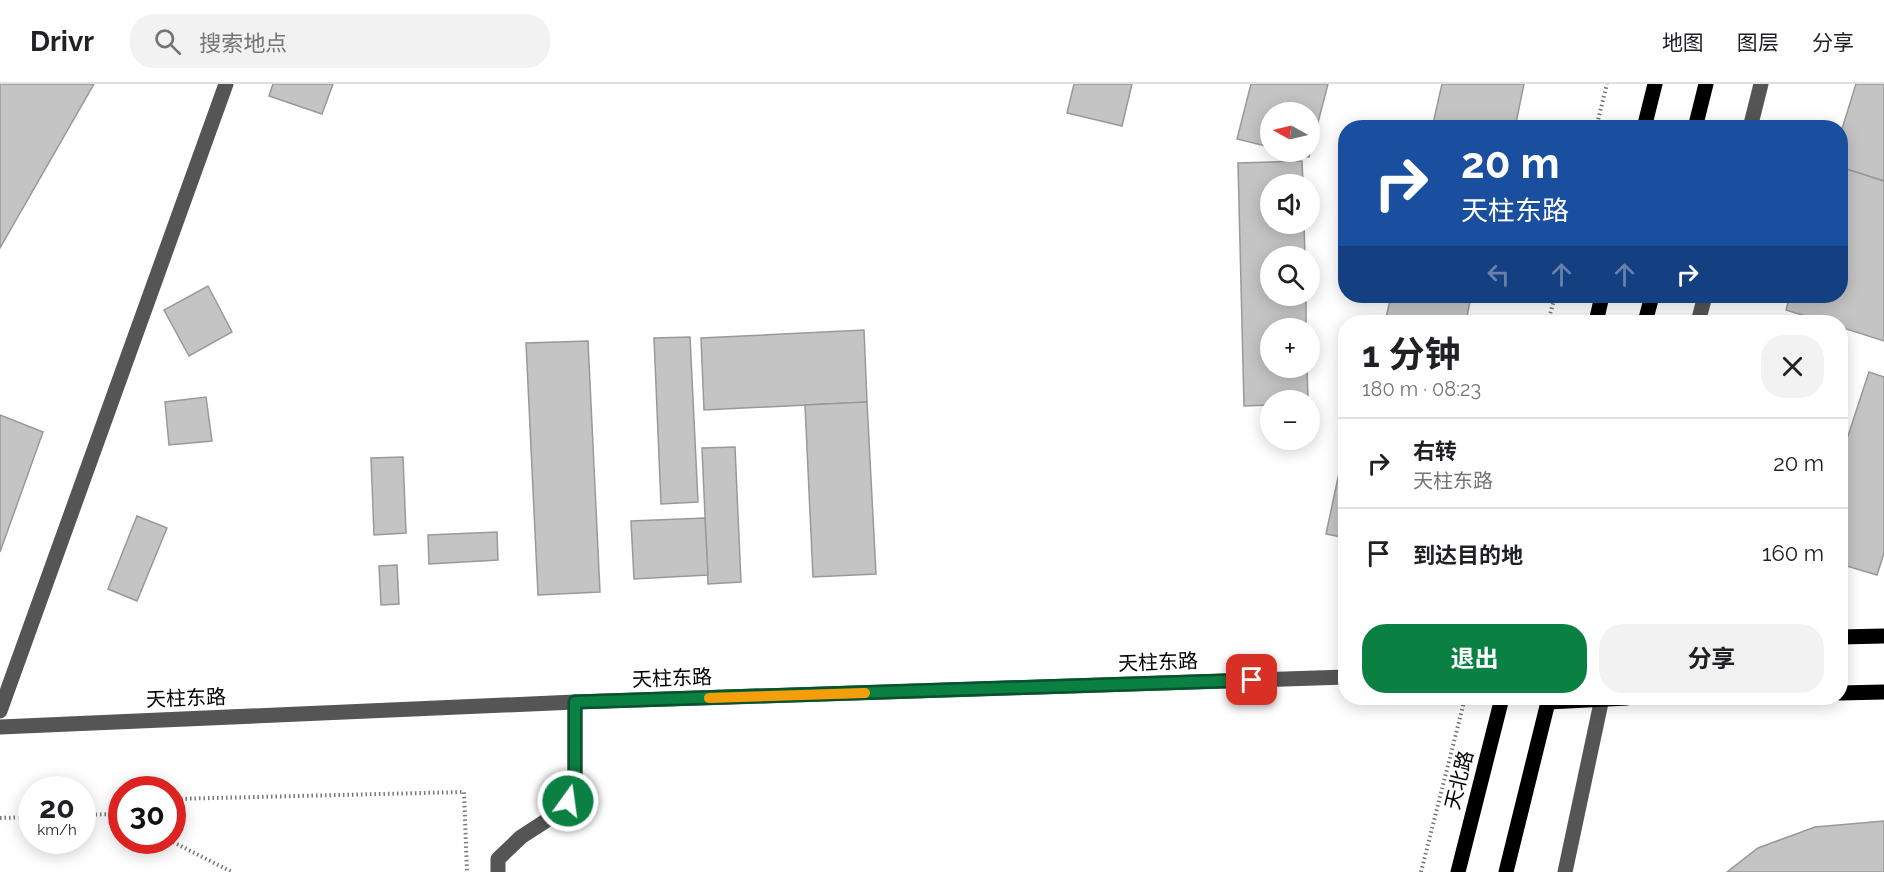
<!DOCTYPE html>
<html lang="zh">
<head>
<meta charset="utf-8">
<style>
  body { margin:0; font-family:Raleway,"Noto Sans SC",sans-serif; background:#f2f2f2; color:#202124; height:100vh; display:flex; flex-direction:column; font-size:22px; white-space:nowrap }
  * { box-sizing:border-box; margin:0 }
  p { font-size:20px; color:#757577 }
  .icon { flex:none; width:33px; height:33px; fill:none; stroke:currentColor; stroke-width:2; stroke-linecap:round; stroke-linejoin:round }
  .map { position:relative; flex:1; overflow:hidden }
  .sheet { position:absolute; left:1338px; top:231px; width:510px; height:390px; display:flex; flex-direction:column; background:#fff; border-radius:24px; box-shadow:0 3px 15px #0003 }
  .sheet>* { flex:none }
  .top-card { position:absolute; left:1338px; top:36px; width:510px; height:183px; border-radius:24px; box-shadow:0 3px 15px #0003; background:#1a4fa0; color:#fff; overflow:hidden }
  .needle { width:39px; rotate:278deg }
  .fabs { position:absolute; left:1260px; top:18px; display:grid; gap:12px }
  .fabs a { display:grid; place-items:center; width:60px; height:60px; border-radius:50%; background:#fff; box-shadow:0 3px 15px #0003; font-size:30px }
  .speed { position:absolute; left:18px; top:692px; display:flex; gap:12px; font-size:30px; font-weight:700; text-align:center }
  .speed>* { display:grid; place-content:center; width:78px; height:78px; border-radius:50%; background:#fff; box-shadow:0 3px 15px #0003; line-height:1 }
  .speed small { font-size:15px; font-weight:400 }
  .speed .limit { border:9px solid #d22; background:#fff; color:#111 }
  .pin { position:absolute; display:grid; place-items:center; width:51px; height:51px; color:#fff; margin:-26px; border-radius:12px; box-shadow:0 3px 9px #0006 }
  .me { position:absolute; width:66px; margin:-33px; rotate:14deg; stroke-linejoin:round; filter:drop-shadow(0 0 4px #0008) }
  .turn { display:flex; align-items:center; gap:21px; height:126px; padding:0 24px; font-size:27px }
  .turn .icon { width:78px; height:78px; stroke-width:2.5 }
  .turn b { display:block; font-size:42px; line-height:51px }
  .lanes { display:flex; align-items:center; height:57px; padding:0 24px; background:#0003; justify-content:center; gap:30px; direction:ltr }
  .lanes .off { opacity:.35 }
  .round { display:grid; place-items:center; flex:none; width:63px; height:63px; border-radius:24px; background:#f2f2f2 }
  .head { display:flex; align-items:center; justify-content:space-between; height:102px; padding:0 24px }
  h1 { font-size:36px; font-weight:700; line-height:45px }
  .primary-button { display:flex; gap:12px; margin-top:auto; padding:12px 24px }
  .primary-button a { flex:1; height:69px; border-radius:24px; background:#0b8043; color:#fff; font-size:24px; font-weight:700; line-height:69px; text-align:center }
  .primary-button a+a { background:#f2f2f2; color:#202124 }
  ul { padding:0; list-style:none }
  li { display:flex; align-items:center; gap:18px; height:90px; padding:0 24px; border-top:2px solid #e0e0e0 }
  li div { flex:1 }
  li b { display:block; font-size:22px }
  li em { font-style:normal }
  header { display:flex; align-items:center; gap:36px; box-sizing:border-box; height:84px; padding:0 30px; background:#fff; border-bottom:2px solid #e0e0e0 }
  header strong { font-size:28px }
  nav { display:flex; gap:33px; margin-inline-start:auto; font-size:21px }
  .search { width:420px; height:54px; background:#f2f2f2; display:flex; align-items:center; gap:15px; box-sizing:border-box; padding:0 21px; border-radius:24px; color:#757577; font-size:22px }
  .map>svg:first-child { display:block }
  .building { fill:#c4c4c4; stroke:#999; stroke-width:1.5 }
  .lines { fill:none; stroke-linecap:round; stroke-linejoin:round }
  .path { stroke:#777; stroke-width:4; stroke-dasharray:1.5 3; stroke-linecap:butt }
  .minor { stroke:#555; stroke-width:15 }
  .major { stroke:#000; stroke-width:15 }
  .route-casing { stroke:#07532c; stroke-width:15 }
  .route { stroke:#0b8043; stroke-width:10 }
  .slow { stroke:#f59e0b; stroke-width:10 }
  .labels { text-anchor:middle; stroke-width:4.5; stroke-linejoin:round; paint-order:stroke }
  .street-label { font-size:20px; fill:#000; stroke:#fff }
</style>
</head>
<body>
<header>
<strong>Drivr</strong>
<div class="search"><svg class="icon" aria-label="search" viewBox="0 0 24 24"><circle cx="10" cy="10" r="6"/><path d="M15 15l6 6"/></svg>搜索地点</div>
<nav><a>地图</a><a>图层</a><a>分享</a></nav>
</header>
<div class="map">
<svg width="1884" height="788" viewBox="0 0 1884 788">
  <rect width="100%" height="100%" fill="#fff"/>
  <g class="building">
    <polygon points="0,0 94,0 0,164"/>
    <polygon points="273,0 333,0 322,30 269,12"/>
    <polygon points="1074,0 1132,0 1122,42 1067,29"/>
    <polygon points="1251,0 1328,0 1309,73 1286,68 1310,68 1310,28 1270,28 1270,63 1237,55"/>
    <polygon points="1442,0 1524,0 1515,44 1432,44"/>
    <polygon points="1856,0 1884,0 1884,97 1840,83 1840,51"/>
    <polygon points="1302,77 1303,100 1270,100 1270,140 1304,140 1305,172 1270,172 1270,212 1306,212 1306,244 1270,244 1270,284 1307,284 1308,316 1270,316 1270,321 1244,322 1238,79"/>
    <polygon points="1840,83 1884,97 1884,257 1840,243 1840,238 1825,238 1786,226 1790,212 1840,212"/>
    <polygon points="208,202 232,248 189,272 164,226"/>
    <polygon points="1391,212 1471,212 1466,238 1385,238"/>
    <polygon points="864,246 867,318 704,326 701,254"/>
    <polygon points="690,253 698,418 661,420 654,254"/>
    <polygon points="588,257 600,508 538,511 526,259"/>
    <polygon points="1869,288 1884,293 1884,469 1877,491 1840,480 1840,376"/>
    <polygon points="206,313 212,357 169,361 165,318"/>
    <polygon points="867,318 876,490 813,493 805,321"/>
    <polygon points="0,331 43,348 0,468"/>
    <polygon points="1346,356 1346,454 1326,450"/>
    <polygon points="735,363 741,498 708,500 702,364"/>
    <polygon points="403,373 406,449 374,451 371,374"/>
    <polygon points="137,432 167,444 137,517 108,505"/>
    <polygon points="705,434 708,491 634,495 631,437"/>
    <polygon points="497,448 498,476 429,480 428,451"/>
    <polygon points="397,481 399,520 381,521 379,482"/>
    <polygon points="1884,737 1884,788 1727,788 1758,764 1815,743"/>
  </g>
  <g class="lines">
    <g class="path">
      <polyline points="1596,44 1607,0"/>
      <polyline points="1548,238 1555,212"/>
      <polyline points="172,715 464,708 467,788"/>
      <polyline points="82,731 116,730 122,733"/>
      <polyline points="0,734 32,733"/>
      <polyline points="169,756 232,788"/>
      <polyline points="1421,788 1465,614"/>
    </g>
    <g class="minor">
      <polyline points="1750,44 1761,0"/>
      <polyline points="1698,238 1705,212"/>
      <polyline points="0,627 226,0"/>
      <polyline points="0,643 575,618 1346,593"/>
      <polyline points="498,788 498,775 521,753 561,727 575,707 575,618"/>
      <polyline points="1565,788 1602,614"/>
    </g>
    <g class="major">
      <polyline points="1644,44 1655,0"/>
      <polyline points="1695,44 1706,0"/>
      <polyline points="1596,238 1602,212"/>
      <polyline points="1645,238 1652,212"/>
      <polyline points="1840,553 1884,552"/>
      <polyline points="1840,609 1884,608"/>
      <polyline points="1548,618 1627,614"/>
      <polyline points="1458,788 1502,614"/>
      <polyline points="1506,788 1549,614"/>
    </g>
  </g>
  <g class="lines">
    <g class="route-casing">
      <polyline id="route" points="568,717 575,707 575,618 1252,596"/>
    </g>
    <use href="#route" class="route"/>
    <polyline class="slow" points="709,614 865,609"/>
  </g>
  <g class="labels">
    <g class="street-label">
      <text transform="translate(1158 578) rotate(-2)" y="7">天柱东路</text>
      <text transform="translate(672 594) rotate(-2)" y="7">天柱东路</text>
      <text transform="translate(186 614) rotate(-2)" y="7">天柱东路</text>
      <text transform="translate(1459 696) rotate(-76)" y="7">天北路</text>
    </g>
  </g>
</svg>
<div class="fabs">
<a><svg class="needle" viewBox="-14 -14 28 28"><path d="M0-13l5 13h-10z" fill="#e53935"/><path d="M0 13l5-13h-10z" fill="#757577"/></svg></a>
<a><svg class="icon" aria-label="sound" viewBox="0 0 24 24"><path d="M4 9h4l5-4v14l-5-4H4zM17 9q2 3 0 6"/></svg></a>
<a><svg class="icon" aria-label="search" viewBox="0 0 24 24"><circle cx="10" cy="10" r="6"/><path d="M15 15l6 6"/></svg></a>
<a>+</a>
<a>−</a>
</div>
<div class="speed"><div>20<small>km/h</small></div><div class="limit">30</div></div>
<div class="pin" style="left:1252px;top:596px;background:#d93025"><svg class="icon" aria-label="arrive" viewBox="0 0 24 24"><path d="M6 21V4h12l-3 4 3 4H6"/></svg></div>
<svg class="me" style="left:568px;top:717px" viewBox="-20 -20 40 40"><circle r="17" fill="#0b8043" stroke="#fff" stroke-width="3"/><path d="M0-11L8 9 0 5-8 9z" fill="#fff"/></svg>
<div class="top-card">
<div class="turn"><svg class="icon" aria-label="right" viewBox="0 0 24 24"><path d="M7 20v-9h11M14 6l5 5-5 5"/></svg><div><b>20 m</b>天柱东路</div></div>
<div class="lanes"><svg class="icon off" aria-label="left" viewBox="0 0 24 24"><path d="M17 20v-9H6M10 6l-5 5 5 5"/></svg><svg class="icon off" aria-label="ahead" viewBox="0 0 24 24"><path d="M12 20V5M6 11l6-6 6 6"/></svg><svg class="icon off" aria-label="ahead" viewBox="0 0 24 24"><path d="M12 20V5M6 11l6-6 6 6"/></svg><svg class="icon" aria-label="right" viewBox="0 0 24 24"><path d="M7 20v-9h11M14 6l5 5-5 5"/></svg></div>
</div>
<section class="sheet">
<div class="head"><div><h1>1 分钟</h1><p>180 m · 08:23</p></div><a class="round"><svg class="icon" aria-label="close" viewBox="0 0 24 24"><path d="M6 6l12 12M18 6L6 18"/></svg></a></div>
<ul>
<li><svg class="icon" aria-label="right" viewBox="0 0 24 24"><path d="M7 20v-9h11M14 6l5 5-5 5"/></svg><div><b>右转</b><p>天柱东路</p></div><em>20 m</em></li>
<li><svg class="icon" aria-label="arrive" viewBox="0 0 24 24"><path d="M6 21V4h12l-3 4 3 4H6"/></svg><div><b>到达目的地</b></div><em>160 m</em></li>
</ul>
<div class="primary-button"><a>退出</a><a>分享</a></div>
</section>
</div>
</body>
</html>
